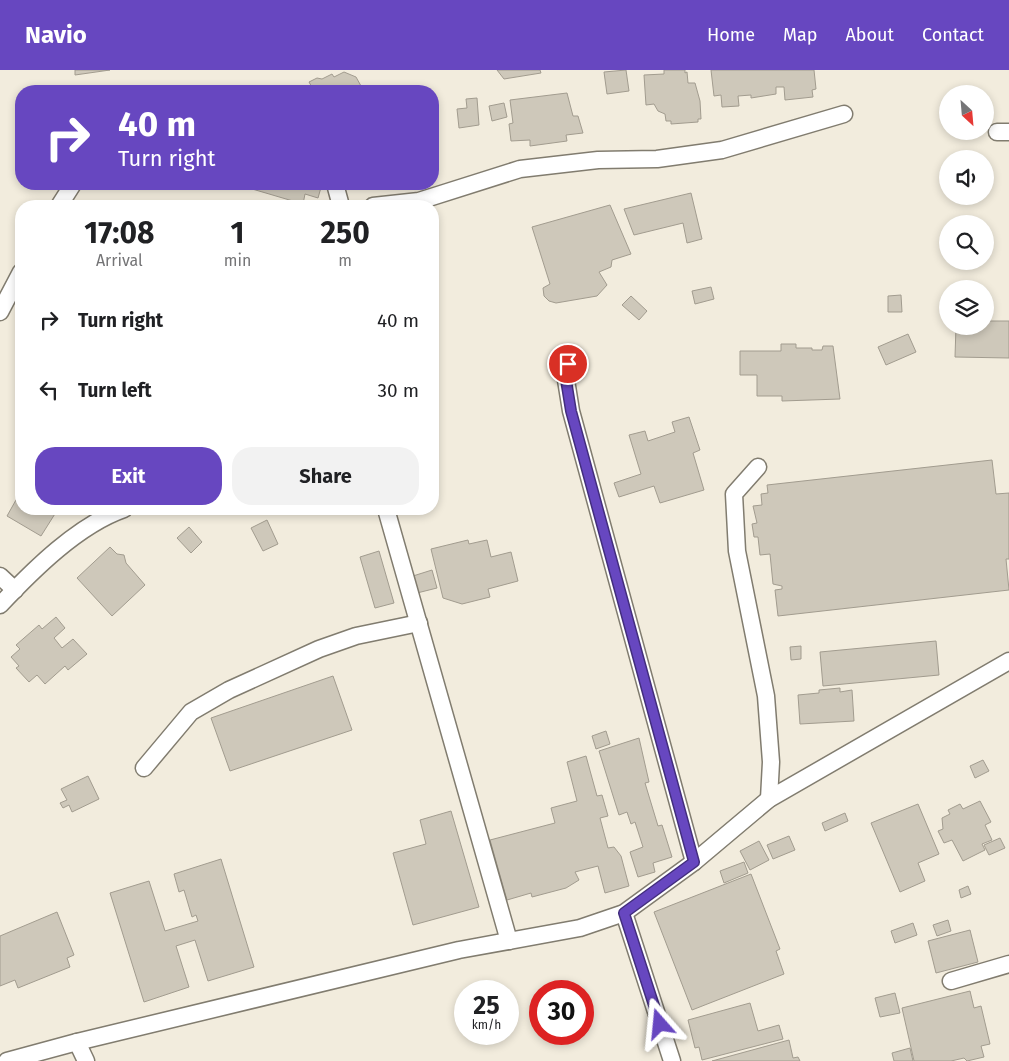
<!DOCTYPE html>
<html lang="en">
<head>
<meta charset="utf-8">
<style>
  body { margin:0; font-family:"Fira Sans",sans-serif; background:#f2f2f2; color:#202124; height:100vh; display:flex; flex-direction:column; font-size:19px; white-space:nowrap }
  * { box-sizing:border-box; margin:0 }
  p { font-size:16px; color:#757577 }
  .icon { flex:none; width:28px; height:28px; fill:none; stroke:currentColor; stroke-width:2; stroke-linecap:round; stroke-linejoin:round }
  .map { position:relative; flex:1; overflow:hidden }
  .panel { position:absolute; left:15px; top:130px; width:424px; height:315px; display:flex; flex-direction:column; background:#fff; border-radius:20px; box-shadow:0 2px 8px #0003 }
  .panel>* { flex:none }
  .guide { position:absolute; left:15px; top:15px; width:424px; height:105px; border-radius:20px; box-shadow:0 2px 8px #0003; background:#6747c0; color:#fff; overflow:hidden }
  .needle { width:32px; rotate:154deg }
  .fabs { position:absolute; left:939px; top:15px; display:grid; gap:10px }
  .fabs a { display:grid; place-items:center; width:55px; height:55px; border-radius:50%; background:#fff; box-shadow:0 2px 8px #0003; font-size:25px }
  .speed { position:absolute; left:454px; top:910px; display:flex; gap:10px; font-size:25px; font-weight:700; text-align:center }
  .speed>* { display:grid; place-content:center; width:65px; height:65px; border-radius:50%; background:#fff; box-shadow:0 2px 8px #0003; line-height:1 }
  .speed small { font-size:12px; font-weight:400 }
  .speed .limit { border:8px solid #d22; background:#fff; color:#111 }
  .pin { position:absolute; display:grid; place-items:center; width:42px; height:42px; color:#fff; margin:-21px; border:2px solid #fff; border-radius:50%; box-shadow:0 1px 5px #0007 }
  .me { position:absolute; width:55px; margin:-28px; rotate:342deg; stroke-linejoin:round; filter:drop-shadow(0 0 4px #0008) }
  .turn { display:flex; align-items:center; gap:18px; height:105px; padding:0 20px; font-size:22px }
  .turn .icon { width:65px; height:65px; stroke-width:2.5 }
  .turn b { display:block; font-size:35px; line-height:42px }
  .eta { display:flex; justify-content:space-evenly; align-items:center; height:85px; text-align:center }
  .eta b { font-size:30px; font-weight:700; line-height:35px }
  .cta { display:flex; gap:10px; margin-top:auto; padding:10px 20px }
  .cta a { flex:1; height:58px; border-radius:20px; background:#6747c0; color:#fff; font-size:20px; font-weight:700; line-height:58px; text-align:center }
  .cta a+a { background:#f2f2f2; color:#202124 }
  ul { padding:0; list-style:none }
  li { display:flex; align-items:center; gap:15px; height:70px; padding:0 20px }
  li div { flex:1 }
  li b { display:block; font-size:19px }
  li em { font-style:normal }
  header { display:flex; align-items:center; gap:30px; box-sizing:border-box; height:70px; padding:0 25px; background:#6747c0; color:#fff }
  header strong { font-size:24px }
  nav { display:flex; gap:28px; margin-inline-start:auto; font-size:18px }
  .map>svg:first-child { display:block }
  .building { fill:#cec8ba; stroke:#a29c8f }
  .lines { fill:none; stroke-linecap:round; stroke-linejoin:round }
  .street-casing { stroke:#817c6f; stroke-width:19 }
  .street { stroke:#fff; stroke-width:16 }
  .route-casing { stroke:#432e7d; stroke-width:12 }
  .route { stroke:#6747c0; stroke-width:9 }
</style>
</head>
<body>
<header>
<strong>Navio</strong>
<nav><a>Home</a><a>Map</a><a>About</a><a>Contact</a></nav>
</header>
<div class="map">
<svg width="1009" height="991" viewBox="0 0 1009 991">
  <rect width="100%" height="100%" fill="#f2ecdd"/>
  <g class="building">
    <polygon points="75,0 110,0 75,5"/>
    <polygon points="497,0 540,0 541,3 504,9"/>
    <polygon points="626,0 629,21 607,24 604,2"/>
    <polygon points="664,0 685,0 685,3 687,2 688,13 695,13 700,31 701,49 698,49 698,52 671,54 671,51 666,51 665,44 658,41 654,34 646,35 644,5 664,4"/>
    <polygon points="711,0 814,0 816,19 812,20 813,27 785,30 784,17 776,17 776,24 751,28 751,25 738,26 739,36 722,37 721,25 714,26"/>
    <polygon points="344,2 356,7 361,16 358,18 360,21 314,21 309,12 317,8 322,9 332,4 334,7"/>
    <polygon points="567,23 573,46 578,46 583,63 566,65 567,71 530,76 530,70 511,71 509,54 513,53 510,30"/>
    <polygon points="477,28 479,55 459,58 457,39 467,38 466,29"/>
    <polygon points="504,33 507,47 492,51 489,36"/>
    <polygon points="243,114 322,114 318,128 305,124 303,134 242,116"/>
    <polygon points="691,123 702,169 687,173 683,153 634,165 624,139"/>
    <polygon points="610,135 631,184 612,190 611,197 599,202 607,215 597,226 556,233 549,231 544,226 543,218 550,214 532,157"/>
    <polygon points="711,217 714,229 695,234 692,221"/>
    <polygon points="901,225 902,242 888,242 888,226"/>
    <polygon points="631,226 647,241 639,250 622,235"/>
    <polygon points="985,251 1009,251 1009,288 955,287 956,256 985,256"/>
    <polygon points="908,264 916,282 886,295 878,277"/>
    <polygon points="781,274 796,274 796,278 812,278 812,280 822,280 823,276 833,276 840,329 782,331 782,326 757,326 757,305 740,305 740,281 781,281"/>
    <polygon points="689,347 700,380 693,383 704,420 660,433 654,416 619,427 614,413 641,404 629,365 645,361 648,371 675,362 672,352"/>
    <polygon points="992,390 996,424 1009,423 1009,489 1006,489 1009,520 778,546 775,520 782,519 782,516 773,514 770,484 760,485 758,467 754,467 752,454 757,453 753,436 762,435 761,424 768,423 767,415"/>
    <polygon points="21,421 21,439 58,439 41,466 7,446"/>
    <polygon points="267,450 278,474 263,481 251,458"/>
    <polygon points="189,457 202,472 191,483 177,468"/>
    <polygon points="468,470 469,474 487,470 491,487 511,482 518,511 488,519 490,527 462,534 443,528 431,479"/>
    <polygon points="110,477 117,484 124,485 126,493 145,515 112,546 77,508"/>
    <polygon points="379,481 394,533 375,538 360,487"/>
    <polygon points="432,500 437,518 417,523 413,506"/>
    <polygon points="56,547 65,558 54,568 62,578 73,569 87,584 68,600 65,596 45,614 37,605 29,612 16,598 19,596 11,587 20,579 16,575 39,555 42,559"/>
    <polygon points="936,571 939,605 823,616 820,582"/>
    <polygon points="801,576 801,589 791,590 790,577"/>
    <polygon points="333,606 352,660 230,701 211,648"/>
    <polygon points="840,618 840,622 852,620 854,651 800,654 798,625 819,623 819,620"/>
    <polygon points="606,661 610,674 596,679 592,666"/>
    <polygon points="639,668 649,712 645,713 658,756 662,755 672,787 653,793 655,802 638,807 630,782 643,777 635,752 631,754 627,742 619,745 599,681"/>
    <polygon points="586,686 597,726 602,725 608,746 600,748 608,778 614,777 621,786 629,816 605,823 598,796 575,802 579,810 566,818 532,827 531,823 507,830 490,770 555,753 551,738 577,731 567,692"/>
    <polygon points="983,690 989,701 975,708 970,696"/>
    <polygon points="88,706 99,729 72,742 69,735 63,738 60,733 67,730 61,719"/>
    <polygon points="980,731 991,752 985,755 992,770 982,774 985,780 963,791 952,770 944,773 938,761 943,759 942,748 950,744 948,740 960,734 963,739"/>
    <polygon points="918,734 939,784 918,793 925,811 900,822 871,753"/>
    <polygon points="451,741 479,837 413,855 393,783 426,774 420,750"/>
    <polygon points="845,743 848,751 825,761 822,753"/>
    <polygon points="789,766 795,780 773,789 767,775"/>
    <polygon points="1000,768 1005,778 989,785 984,775"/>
    <polygon points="759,771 769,790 750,800 740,781"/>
    <polygon points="221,789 254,897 208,911 195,870 176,876 189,917 144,932 110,823 149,811 165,861 198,851 196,845 192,847 184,820 179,822 174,804"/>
    <polygon points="744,792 748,803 724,813 720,801"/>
    <polygon points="751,804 780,879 776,881 784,904 692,940 654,842"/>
    <polygon points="968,816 971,824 961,828 959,820"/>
    <polygon points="57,842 74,885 67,888 70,897 18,918 15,910 0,916 0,866"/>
    <polygon points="948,850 951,861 937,866 933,855"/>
    <polygon points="913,853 917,865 895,873 891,861"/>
    <polygon points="970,860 978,892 936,903 928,871"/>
    <polygon points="970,921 974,938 981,936 990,974 981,976 984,987 967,991 964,988 951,991 914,991 902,938"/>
    <polygon points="895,923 900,943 880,947 875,928"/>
    <polygon points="750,933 758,961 779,955 783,969 702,990 699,977 695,978 688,950"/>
    <polygon points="789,970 793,988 798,987 800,991 712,991"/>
    <polygon points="910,978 913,991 894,991 892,983"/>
  </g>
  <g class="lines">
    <g class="street-casing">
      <g id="street">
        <polyline points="997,62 1009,62"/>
        <polyline points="335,114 341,136"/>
        <polyline points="59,136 73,114"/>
        <polyline points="373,136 419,131 520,99 598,90 657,89 722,80 844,44"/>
        <polyline points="0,242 21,202"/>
        <polyline points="568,294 566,310 571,341 694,792"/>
        <polyline points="758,397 734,424 737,481 766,626 771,692 769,729"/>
        <polyline points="386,439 509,871"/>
        <polyline points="0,506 15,520"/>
        <path d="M 0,535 C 33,500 78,455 124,439"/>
        <polyline points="144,698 191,642 229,620 319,579 356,566 419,553"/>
        <polyline points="624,843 672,991"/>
        <polyline points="951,911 1009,894"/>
        <polyline points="77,972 86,991"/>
        <polyline points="7,991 77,972 459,880 580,858 624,843 694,792 769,729 1009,591"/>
      </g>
    </g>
    <use href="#street" class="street"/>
  </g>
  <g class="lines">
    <g class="route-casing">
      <polyline id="route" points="568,294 566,310 571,341 694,792 624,843 660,954"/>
    </g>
    <use href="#route" class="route"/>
  </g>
</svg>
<div class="fabs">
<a><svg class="needle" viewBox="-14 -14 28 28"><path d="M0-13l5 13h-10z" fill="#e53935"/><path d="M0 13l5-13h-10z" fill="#757577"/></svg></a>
<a><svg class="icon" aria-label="sound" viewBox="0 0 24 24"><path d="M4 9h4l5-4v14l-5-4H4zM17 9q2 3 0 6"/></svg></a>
<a><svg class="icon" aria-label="search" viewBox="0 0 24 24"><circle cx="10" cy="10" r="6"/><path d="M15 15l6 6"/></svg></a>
<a><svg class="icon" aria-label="layers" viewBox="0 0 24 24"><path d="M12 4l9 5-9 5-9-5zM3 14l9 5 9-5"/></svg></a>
</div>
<div class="speed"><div>25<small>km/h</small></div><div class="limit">30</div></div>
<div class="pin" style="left:568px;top:294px;background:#d93025"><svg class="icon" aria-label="arrive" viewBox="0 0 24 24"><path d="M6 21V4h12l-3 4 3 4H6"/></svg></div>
<svg class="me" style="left:660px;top:954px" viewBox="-20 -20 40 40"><path d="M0-17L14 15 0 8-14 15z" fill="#6747c0" stroke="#fff" stroke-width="4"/></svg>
<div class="guide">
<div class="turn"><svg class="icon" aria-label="right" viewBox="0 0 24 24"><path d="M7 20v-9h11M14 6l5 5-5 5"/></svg><div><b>40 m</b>Turn right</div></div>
</div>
<section class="panel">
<div class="eta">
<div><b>17:08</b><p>Arrival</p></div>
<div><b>1</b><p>min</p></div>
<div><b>250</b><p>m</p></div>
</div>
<ul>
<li><svg class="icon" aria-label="right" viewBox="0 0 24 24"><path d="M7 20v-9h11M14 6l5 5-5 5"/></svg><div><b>Turn right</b></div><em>40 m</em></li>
<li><svg class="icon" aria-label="left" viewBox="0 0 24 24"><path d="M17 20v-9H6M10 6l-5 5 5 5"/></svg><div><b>Turn left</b></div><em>30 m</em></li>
</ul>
<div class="cta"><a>Exit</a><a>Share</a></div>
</section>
</div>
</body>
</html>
